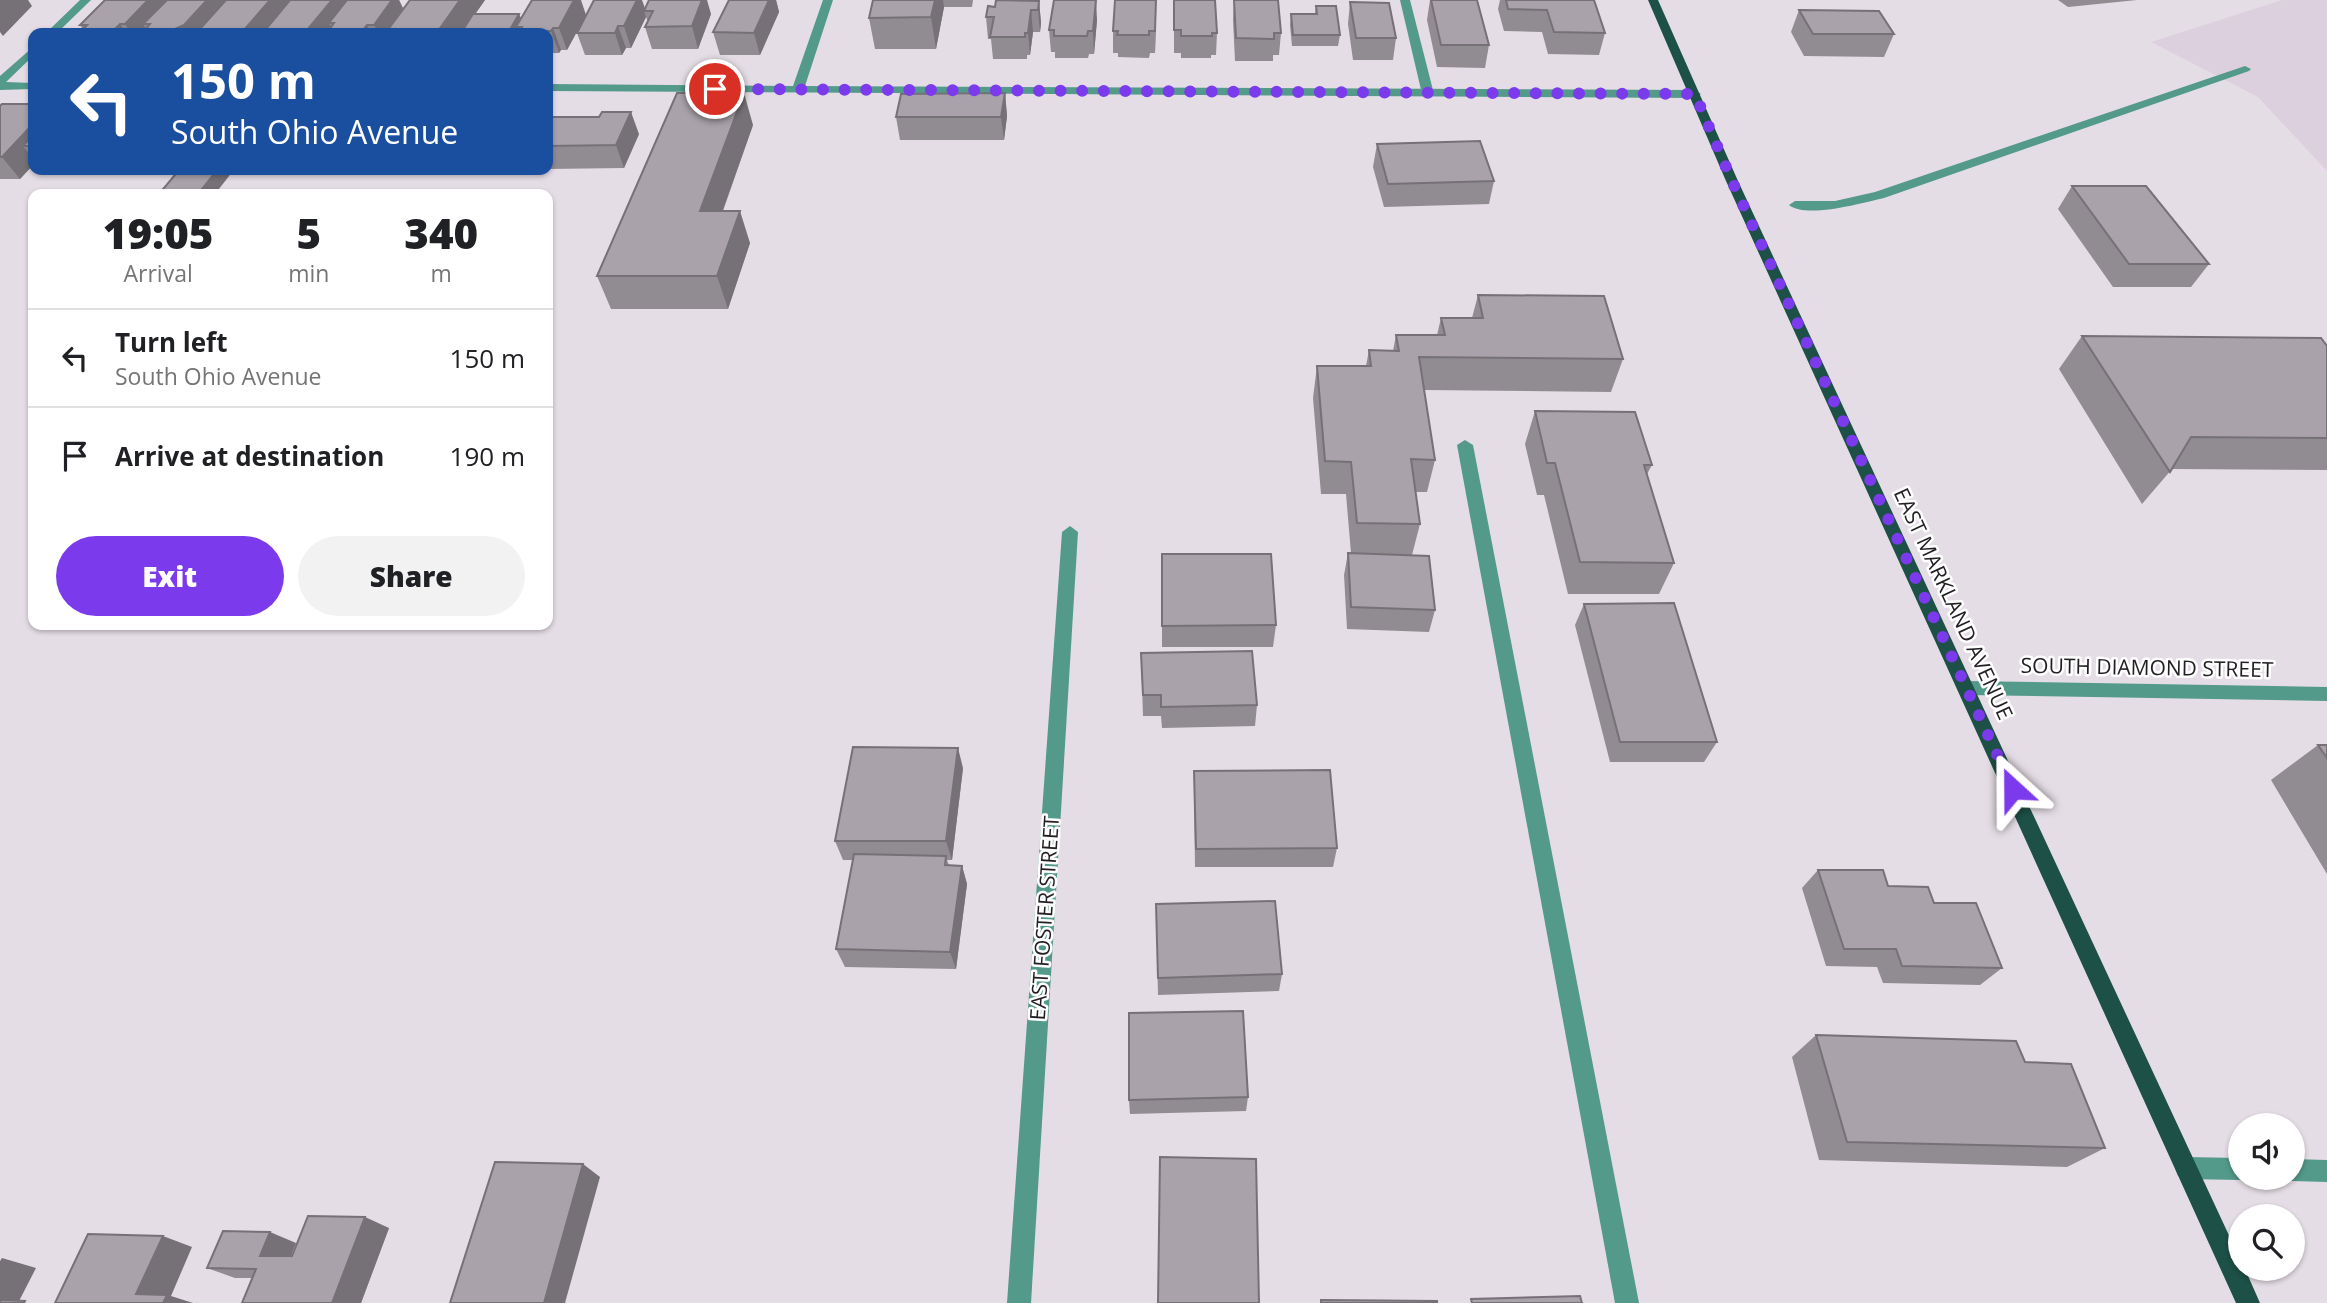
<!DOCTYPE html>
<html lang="en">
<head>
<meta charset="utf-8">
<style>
  body { margin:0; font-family:"Open Sans",sans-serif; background:#f2f2f2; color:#202124; height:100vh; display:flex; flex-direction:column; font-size:26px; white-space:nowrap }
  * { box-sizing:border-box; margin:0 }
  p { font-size:23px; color:#757577 }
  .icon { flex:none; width:38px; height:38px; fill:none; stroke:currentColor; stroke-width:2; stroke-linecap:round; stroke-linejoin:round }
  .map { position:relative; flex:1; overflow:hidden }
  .side { position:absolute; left:28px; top:189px; width:525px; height:441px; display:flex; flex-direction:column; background:#fff; border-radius:14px; box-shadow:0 2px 5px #0004 }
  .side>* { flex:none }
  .hud { position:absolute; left:28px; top:28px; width:525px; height:147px; border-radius:14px; box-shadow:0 2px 5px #0004; background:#1a4fa0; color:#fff; overflow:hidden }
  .tools { position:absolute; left:2228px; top:1113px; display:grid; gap:14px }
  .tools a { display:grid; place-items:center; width:77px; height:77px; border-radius:50%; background:#fff; box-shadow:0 2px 5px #0004; font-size:35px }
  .pin { position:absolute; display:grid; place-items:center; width:60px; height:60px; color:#fff; margin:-30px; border:4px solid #fff; border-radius:50%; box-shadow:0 2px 7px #0007 }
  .me { position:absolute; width:77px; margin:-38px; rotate:336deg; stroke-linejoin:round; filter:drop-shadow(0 0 5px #0008) }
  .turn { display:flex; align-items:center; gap:24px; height:147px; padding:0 28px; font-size:32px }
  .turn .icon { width:91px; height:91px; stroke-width:2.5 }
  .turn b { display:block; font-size:49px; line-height:60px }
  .eta { display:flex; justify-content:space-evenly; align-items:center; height:119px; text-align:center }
  .eta b { font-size:42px; font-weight:800; line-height:49px }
  .action { display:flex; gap:14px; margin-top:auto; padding:14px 28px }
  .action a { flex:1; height:80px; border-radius:42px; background:#7c3aed; color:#fff; font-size:28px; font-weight:800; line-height:80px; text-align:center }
  .action a+a { background:#f2f2f2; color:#202124 }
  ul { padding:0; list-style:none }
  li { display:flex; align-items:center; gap:21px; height:98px; padding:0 28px; border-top:2px solid #e0e0e0 }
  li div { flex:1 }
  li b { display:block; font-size:26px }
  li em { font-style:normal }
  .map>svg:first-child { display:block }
  .built { fill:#ddd0de }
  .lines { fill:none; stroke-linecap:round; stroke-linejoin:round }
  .lane { fill:#539a8a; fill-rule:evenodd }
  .street { fill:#539a8a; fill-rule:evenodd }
  .primary { fill:#1d5046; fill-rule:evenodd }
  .wall { fill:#918b92 }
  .shaded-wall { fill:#767177 }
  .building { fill:#a9a2aa; stroke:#767177; stroke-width:2 }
  .route { stroke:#7c3aed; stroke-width:12; stroke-dasharray:0 21.6 }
  .labels { text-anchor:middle; stroke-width:5; stroke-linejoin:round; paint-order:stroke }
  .street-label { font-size:21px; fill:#221f22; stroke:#fff }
</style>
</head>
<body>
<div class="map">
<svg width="2327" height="1303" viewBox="0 0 2327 1303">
  <rect width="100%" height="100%" fill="#e5dde5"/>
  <polygon class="built" points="2282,0 2327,0 2327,171 2258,97 2151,42"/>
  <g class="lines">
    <g class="lane">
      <polygon points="1400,0 1410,0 1434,94 1432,96 1422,94"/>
      <path d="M 2245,66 L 2251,69 L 2249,71 L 1884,198 C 1862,203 1806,219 1789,205 L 1795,201 L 1835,201 L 1875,192 Z"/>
      <polygon points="1465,440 1473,445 1639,1303 1615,1303 1457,445"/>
      <polygon points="2186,1157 2240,1158 2240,1178 2246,1178 2240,1180 2186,1179 2178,1176 2175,1168 2178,1160"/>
      <polygon points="2292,1159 2327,1160 2327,1182 2292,1181 2284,1178 2292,1178"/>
    </g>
    <g class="street">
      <polygon points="80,0 91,0 57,33 46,33"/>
      <polygon points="823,0 833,0 805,86 1695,90 1701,94 1695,98 548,91 548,84 793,86"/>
      <polygon points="33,47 33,56 6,82 33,83 33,89 0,90 0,76"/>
      <polygon points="1070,526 1078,532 1031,1303 1007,1303 1062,532"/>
      <polygon points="1967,681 2327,687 2327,701 1967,695 1961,693 1958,688 1961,683"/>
    </g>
    <polygon class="primary" points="1648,0 1658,0 1738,181 2240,1259 2240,1269 2245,1269 2260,1303 2236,1303 1726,181"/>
  </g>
  <g class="wall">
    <polygon points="105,0 399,0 403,9 485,0 475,14 519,14 521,18 586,15 645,9 711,14 698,49 652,49 645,27 648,22 646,17 631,48 626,48 622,55 585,55 577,33 582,22 567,50 561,50 559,53 548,53 548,33 85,33 80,25"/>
    <polygon points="729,0 776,0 779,12 760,55 720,55 713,32"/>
    <polygon points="873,0 973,0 972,7 944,7 936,49 875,49 869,18"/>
    <polygon points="996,0 1039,1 1041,23 1040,32 1033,32 1030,55 1027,55 1027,59 993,59 991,39 988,39 986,17 995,7"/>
    <polygon points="1174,0 1217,33 1216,55 1211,55 1211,58 1181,58 1181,53 1174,53"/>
    <polygon points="1234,0 1281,33 1279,55 1273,55 1273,61 1235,61 1233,20"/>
    <polygon points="1430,0 1477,0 1489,45 1485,68 1437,67 1427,20"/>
    <polygon points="1500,0 1594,0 1605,33 1599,55 1548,54 1542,32 1504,31 1498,9"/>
    <polygon points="2058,0 2137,0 2068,7"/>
    <polygon points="1350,2 1396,38 1393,60 1353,60 1348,24"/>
    <polygon points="1316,6 1340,35 1338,46 1292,46 1290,25 1291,14 1315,14"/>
    <polygon points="1799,10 1894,34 1884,57 1804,56 1791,32"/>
    <polygon points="1156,14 1155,53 1150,53 1149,58 1118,57 1118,53 1113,53 1113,31"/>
    <polygon points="1097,20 1094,54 1089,54 1088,58 1055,58 1055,52 1051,52 1049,30"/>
    <polygon points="1005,93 1007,116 1004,140 900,140 896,117"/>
    <polygon points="33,104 33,165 20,179 0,179 0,106"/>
    <polygon points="548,117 599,117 639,134 624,168 548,169"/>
    <polygon points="753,125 723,211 750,243 728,309 611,309 597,276"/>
    <polygon points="1377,144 1494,181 1489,204 1384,207 1373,167"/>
    <polygon points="2072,186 2209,264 2191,287 2113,287 2058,209"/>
    <polygon points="1478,295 1623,359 1611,392 1424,390 1435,460 1427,492 1415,492 1420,524 1412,555 1435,610 1429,632 1347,629 1344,575 1348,553 1351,553 1346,494 1321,494 1313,398 1317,366 1366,366 1369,350 1393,351 1396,335 1437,335 1441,318 1472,318"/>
    <polygon points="2082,336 2327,346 2327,470 2172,469 2142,504 2059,369"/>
    <polygon points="1535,411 1652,465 1647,474 1674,563 1659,594 1568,594 1544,495 1537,495 1525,444"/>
    <polygon points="1162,554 1276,625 1273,647 1162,647"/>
    <polygon points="1584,604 1717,742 1704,762 1610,762 1575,625"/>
    <polygon points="1141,653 1257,705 1255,726 1162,728 1161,716 1143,716"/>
    <polygon points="2318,745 2327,745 2327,874 2271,780"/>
    <polygon points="963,768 952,860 947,860 949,865 962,866 967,884 956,969 845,967 836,949 853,860 843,860 835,841"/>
    <polygon points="1194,771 1337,848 1333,867 1195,867 1194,791"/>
    <polygon points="1818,870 1888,886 1934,903 2002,968 1980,985 1883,983 1877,967 1826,966 1802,888"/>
    <polygon points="1156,904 1282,974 1279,991 1158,995"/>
    <polygon points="1816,1035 2025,1062 2105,1148 2067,1167 1819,1160 1792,1057"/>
    <polygon points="1248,1097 1246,1111 1130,1114 1129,1100"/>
    <polygon points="389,1228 361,1303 242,1303 252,1278 235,1278 207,1268 296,1243 291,1256"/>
  </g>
  <g class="shaded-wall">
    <polygon points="0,0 28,0 32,6 3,36 0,32"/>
    <polygon points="148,0 174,0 150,24 143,24 149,33 131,33 125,24"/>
    <polygon points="207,0 237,0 199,30 201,33 178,33 175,29"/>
    <polygon points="270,0 290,0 266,29 268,33 246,33 244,30"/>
    <polygon points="332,0 356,0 334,23 329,23 333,31 328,31 330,33 310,33 308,29"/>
    <polygon points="392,0 399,0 407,16 387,31 388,33 378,33 374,25"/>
    <polygon points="460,0 485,0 462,33 439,33 438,31"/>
    <polygon points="574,0 581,0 586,15 567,50 559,28"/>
    <polygon points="637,0 642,0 646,11 644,11 646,17 631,48 624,26"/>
    <polygon points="698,0 707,0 711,14 698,49 692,26"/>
    <polygon points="769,0 776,0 779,12 760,55 754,33"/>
    <polygon points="935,0 943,0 944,7 936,49 931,17"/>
    <polygon points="1096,0 1097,20 1094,54 1093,31"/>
    <polygon points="1156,0 1156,14 1155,53 1155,31"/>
    <polygon points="1039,1 1041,23 1040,32 1038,10"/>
    <polygon points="1031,10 1033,32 1030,55 1028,33"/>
    <polygon points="519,14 524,26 516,27 518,33 508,33"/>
    <polygon points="120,24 126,33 118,33 115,29"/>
    <polygon points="367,25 371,33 364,33 363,30"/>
    <polygon points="618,26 626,48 622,55 615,33"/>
    <polygon points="553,28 561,50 559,53 551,31"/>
    <polygon points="744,93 753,125 711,243 700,211"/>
    <polygon points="1005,93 1007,116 1004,140 1001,117"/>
    <polygon points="631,112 639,134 624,168 616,145"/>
    <polygon points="33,124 33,146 23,146 33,159 33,165 20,179 2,157"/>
    <polygon points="217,170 232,170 233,171 215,194 198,194"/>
    <polygon points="740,211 750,243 728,309 717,276"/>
    <polygon points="958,748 963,768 952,860 946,841"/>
    <polygon points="962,866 967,884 956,969 950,952"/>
    <polygon points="583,1164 600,1177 565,1303 544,1303"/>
    <polygon points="365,1217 389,1228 361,1303 332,1303"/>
    <polygon points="270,1232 296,1243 287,1266 260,1256"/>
    <polygon points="163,1236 192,1247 171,1296 193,1303 163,1303 136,1294"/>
    <polygon points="2,1258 36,1268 18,1303 0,1303 0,1261"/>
  </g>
  <g class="building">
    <polygon points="105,0 148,0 125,24 120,24 115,29 83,29 87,25 80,25"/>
    <polygon points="167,0 207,0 184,25 175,29 146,29 150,24 143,24"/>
    <polygon points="226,0 270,0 244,30 199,30"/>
    <polygon points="290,0 332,0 308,29 266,29"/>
    <polygon points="347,0 392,0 374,25 367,25 363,30 328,31 334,23 329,23"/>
    <polygon points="410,0 460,0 438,31 387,31"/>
    <polygon points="532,0 574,0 559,28 553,28 551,31 520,31 522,27 516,27"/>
    <polygon points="594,0 637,0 624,26 618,26 615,33 577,33"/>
    <polygon points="649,0 702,0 692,26 645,27 653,11 644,11"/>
    <polygon points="729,0 769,0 754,33 713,32"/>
    <polygon points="873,0 935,0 931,17 869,18"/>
    <polygon points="996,0 1039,1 1038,10 1031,10 1028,33 1025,33 1025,37 990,37 994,17 986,17 988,6 995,7"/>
    <polygon points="1054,0 1096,0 1093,31 1088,31 1087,36 1054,36 1054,30 1049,30"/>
    <polygon points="1115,0 1156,0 1155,31 1149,31 1149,35 1117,35 1118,31 1113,31"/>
    <polygon points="1174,0 1215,0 1217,33 1212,33 1212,36 1181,36 1181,30 1174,30"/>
    <polygon points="1234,0 1278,0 1281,33 1274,33 1274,39 1236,38"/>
    <polygon points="1431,0 1477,0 1489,45 1441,45"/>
    <polygon points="1506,0 1594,0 1605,33 1554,32 1547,10 1508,9"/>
    <polygon points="1350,2 1389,3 1396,38 1356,38"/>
    <polygon points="1316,6 1336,6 1340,35 1293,35 1291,14 1317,14"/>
    <polygon points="1799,10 1879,11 1894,34 1813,34"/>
    <polygon points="473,14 519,14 508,33 461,33"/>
    <polygon points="677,93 744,93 700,211 740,211 717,276 597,276"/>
    <polygon points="1005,93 1001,117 896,117 901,94"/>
    <polygon points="2,104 33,104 33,124 2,157 0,157 0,106"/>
    <polygon points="602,112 631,112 616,145 548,146 548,117 599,117"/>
    <polygon points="33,135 33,146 23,146"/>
    <polygon points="1480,141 1494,181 1388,184 1377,144"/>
    <polygon points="179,170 217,170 198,194 159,194"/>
    <polygon points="2072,186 2146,186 2209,264 2129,264"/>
    <polygon points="1478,295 1604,296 1623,359 1419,357 1435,460 1411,459 1420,524 1357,523 1351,462 1325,461 1317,366 1371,366 1369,350 1399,351 1396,335 1445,335 1441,318 1483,318"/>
    <polygon points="2082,336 2321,338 2327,346 2327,438 2191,437 2170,472"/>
    <polygon points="1535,411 1635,412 1652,465 1644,465 1674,563 1580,562 1555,463 1547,463"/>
    <polygon points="1348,553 1429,556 1435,610 1351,607"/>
    <polygon points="1162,554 1271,554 1276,625 1162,626"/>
    <polygon points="1674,603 1717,742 1620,742 1584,604"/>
    <polygon points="1252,651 1257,705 1161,707 1161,695 1143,695 1141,653"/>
    <polygon points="2318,745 2327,745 2327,758"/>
    <polygon points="853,747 958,748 946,841 835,841"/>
    <polygon points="1330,770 1337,848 1196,849 1194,771"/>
    <polygon points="854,854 946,856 945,865 962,866 950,952 836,949"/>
    <polygon points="1818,870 1883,870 1888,886 1928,887 1934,903 1976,903 2002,968 1902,966 1896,949 1844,949"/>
    <polygon points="1275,901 1282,974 1158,978 1156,904"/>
    <polygon points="1243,1011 1248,1097 1129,1100 1129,1013"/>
    <polygon points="1816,1035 2016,1041 2025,1062 2071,1064 2105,1148 1847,1142"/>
    <polygon points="1160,1157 1256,1159 1259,1303 1158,1303"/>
    <polygon points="495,1162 583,1164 544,1303 450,1303"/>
    <polygon points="308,1216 365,1217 332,1303 242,1303 256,1269 207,1268 223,1231 270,1232 260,1256 292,1256"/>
    <polygon points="88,1234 163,1236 136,1294 167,1295 163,1303 55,1303"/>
    <polygon points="1580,1296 1582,1303 1472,1303 1471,1299"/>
    <polygon points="0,1300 25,1301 24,1303 0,1303"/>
    <polygon points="1321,1300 1437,1301 1437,1303 1321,1303"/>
  </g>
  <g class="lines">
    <polyline class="route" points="715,89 1695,94 1732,181 2013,789"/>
  </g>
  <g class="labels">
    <g class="street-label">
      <text transform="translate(1953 604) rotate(65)" y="7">EAST MARKLAND AVENUE</text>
      <text transform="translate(2147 668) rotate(1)" y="7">SOUTH DIAMOND STREET</text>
      <text transform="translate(1045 918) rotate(-86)" y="7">EAST FOSTER STREET</text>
    </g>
  </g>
</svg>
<div class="tools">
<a><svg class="icon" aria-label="sound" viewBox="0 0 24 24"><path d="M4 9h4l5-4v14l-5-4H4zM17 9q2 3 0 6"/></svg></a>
<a><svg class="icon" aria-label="search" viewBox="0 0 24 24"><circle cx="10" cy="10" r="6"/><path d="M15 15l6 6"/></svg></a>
</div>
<div class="pin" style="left:715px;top:89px;background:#d93025"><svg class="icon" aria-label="arrive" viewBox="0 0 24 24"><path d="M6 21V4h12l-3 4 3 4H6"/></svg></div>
<svg class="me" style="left:2013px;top:789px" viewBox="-20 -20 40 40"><path d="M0-17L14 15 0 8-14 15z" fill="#7c3aed" stroke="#fff" stroke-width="4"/></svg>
<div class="hud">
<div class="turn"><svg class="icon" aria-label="left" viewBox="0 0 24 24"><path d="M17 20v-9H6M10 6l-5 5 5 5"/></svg><div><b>150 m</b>South Ohio Avenue</div></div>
</div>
<section class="side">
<div class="eta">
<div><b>19:05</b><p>Arrival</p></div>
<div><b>5</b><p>min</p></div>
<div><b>340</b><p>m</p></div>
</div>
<ul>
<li><svg class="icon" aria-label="left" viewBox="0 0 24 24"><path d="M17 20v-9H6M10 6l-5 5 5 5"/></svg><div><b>Turn left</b><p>South Ohio Avenue</p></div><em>150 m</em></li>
<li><svg class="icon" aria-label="arrive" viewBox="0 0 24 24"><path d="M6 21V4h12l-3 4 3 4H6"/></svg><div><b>Arrive at destination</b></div><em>190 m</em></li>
</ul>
<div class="action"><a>Exit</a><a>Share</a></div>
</section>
</div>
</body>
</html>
